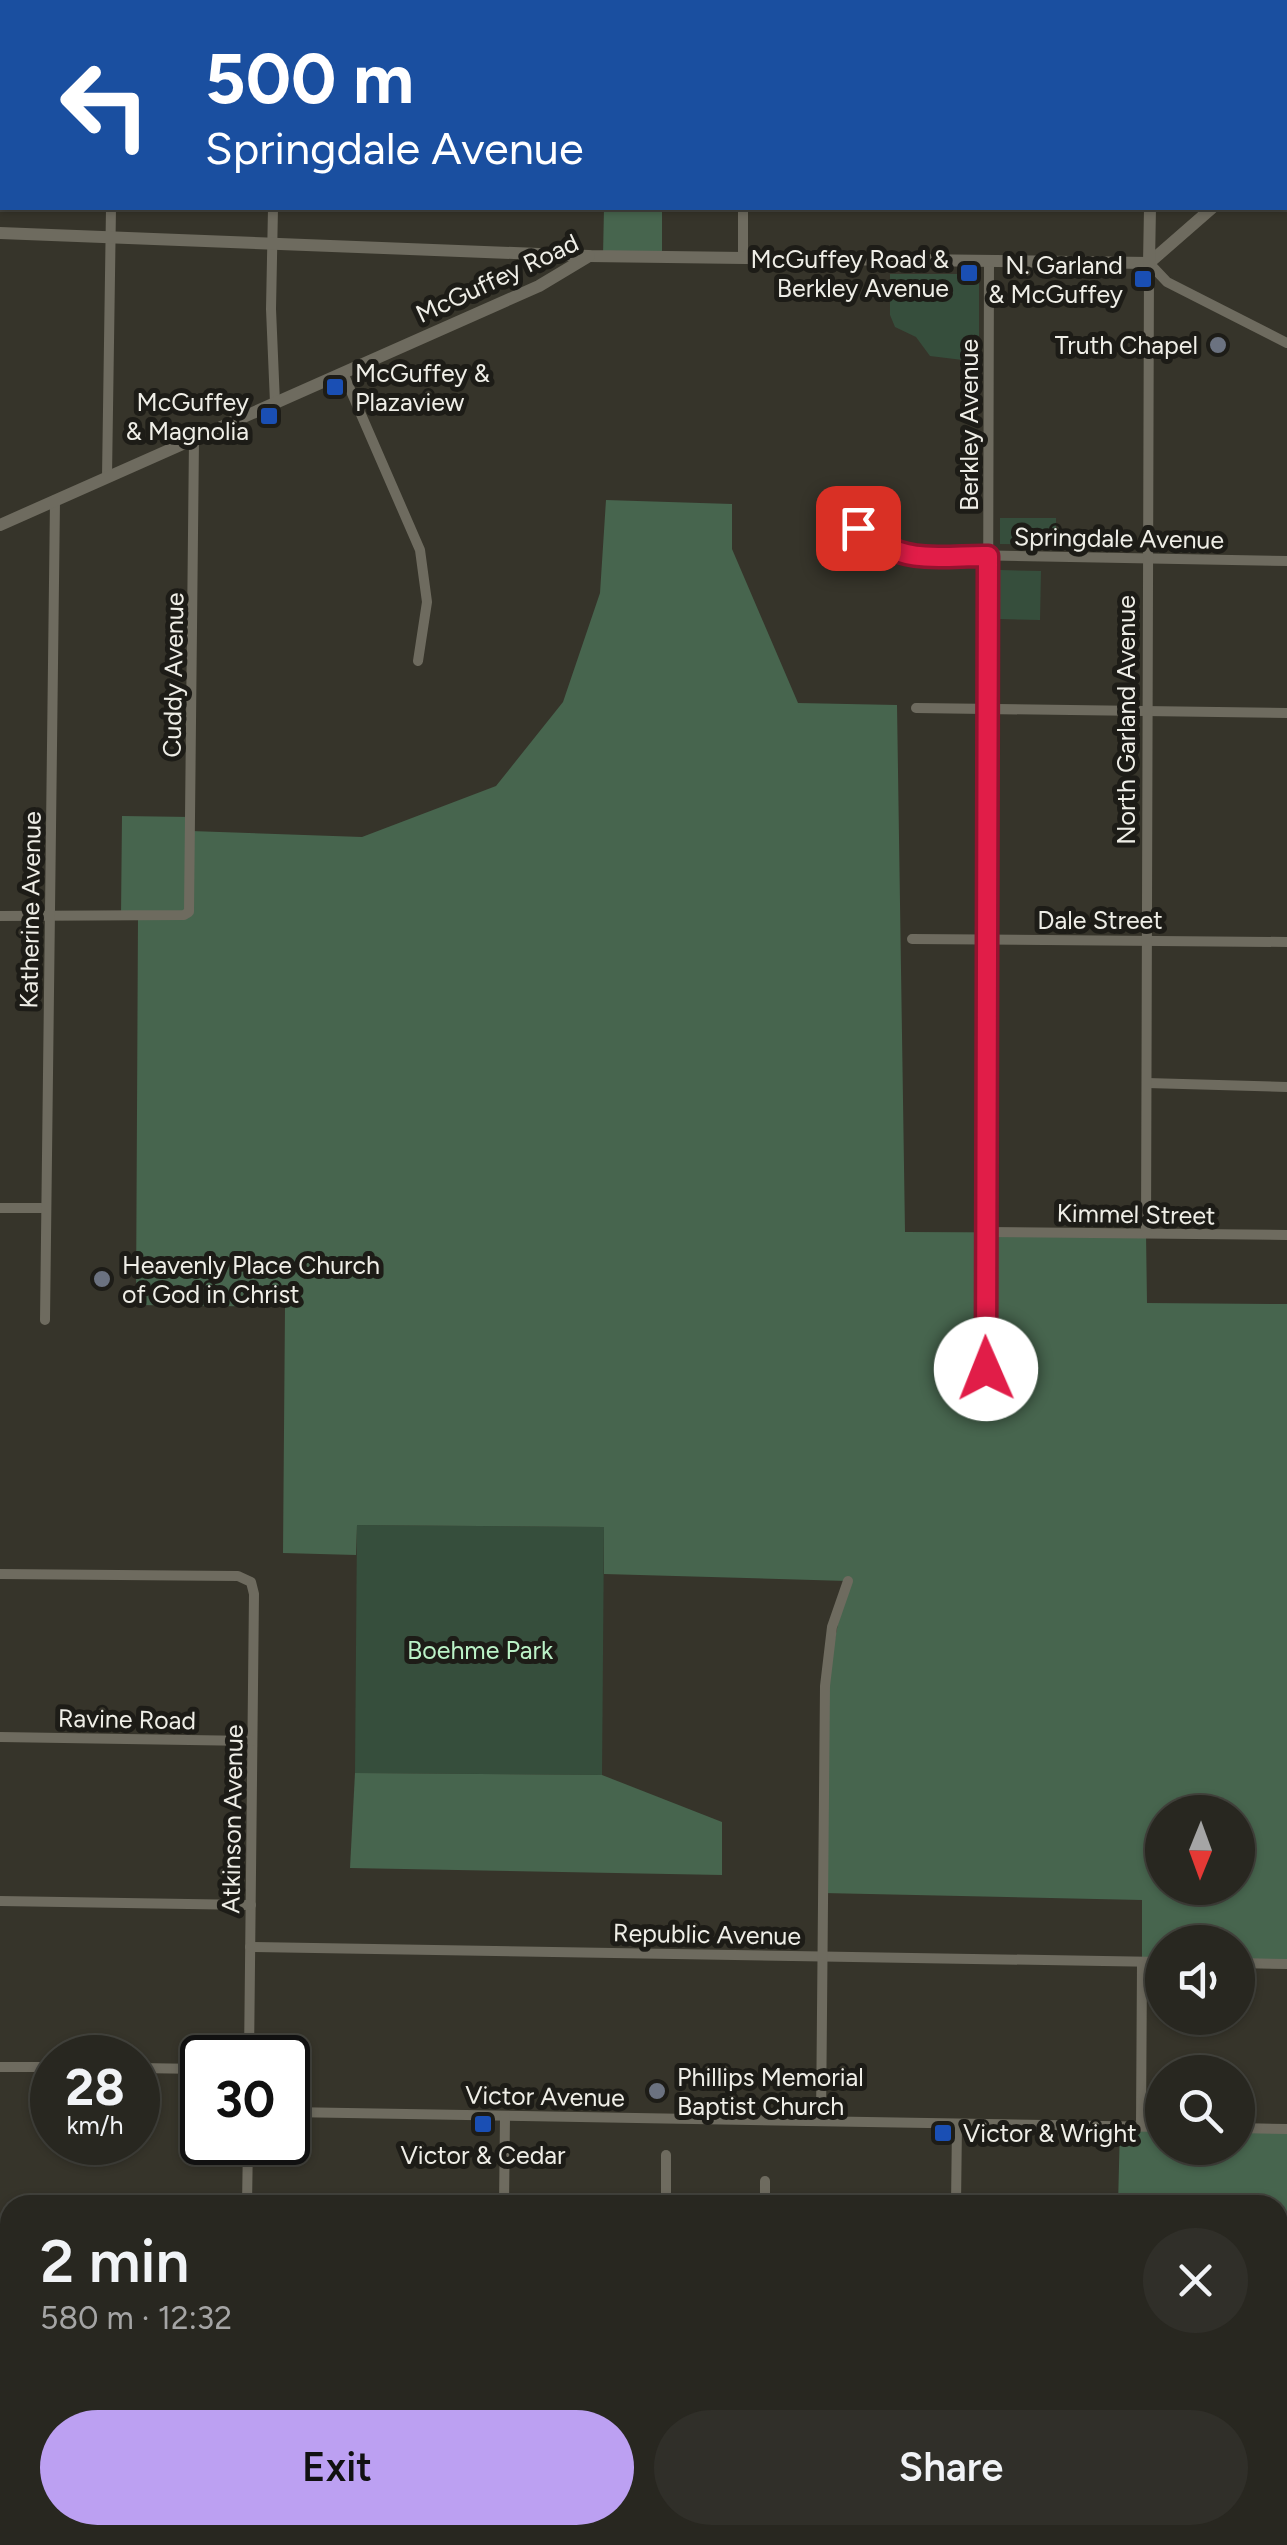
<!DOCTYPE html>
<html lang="en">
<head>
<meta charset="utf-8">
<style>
  body { margin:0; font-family:Figtree,sans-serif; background:#302f29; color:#f1f3f6; height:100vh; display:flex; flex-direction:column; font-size:38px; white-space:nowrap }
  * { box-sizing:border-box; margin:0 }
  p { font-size:32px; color:#a5a5a5 }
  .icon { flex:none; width:55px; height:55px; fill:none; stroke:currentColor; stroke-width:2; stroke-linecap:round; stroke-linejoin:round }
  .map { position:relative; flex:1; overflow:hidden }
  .panel { position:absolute; left:0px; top:2195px; width:1288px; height:350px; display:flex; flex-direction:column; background:#282720; border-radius:30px 30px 0 0; box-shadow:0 2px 8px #0004,0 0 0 2px #44443e }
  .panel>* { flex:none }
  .hud { position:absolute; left:0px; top:0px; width:1288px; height:210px; box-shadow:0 2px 8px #0004,0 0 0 2px #44443e; background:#1a4fa0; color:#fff; overflow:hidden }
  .needle { width:65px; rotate:181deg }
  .buttons { position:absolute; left:1145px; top:1795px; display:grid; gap:20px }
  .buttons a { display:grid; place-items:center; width:110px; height:110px; border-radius:50%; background:#282720; box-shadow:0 2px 8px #0004,0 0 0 2px #44443e; font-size:50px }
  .speed { position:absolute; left:30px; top:2035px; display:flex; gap:20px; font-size:50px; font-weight:700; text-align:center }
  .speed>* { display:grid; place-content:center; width:130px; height:130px; border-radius:50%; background:#282720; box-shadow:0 2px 8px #0004,0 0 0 2px #44443e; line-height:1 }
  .speed small { font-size:25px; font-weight:400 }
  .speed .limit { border:5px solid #111; border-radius:15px; background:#fff; color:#111 }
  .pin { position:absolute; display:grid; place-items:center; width:85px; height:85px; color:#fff; margin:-42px; border-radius:20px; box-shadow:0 5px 15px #0006 }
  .me { position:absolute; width:110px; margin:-55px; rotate:359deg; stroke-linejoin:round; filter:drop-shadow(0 0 8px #0008) }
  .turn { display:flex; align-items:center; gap:35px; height:210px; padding:0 40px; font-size:45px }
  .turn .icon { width:130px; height:130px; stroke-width:2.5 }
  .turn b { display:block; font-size:70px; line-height:85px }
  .round { display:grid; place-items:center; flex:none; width:105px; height:105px; border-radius:52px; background:#302f29 }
  .head { display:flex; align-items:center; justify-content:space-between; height:170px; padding:0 40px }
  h1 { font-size:60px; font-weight:600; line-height:75px }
  .button { display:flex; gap:20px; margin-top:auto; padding:20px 40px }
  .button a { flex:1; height:115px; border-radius:60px; background:#bca0f2; color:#111; font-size:40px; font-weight:600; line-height:115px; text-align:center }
  .button a+a { background:#302f29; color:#f1f3f6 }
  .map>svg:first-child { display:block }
  .green { fill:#364e3c }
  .forest { fill:#47654e; fill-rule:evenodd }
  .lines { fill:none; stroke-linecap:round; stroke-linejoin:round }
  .stream { stroke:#082831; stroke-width:4 }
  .minor { stroke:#6e6b5f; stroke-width:10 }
  .tertiary { stroke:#6e6b5f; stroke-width:12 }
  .route-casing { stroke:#92132f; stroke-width:25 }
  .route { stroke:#e11d48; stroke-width:18 }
  .transit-dot { fill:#1a4fb4; stroke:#1d1c17; stroke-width:4 }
  .worship-dot { fill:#6b7280; stroke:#1d1c17; stroke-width:4 }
  .labels { text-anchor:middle; stroke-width:10; stroke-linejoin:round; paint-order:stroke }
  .poi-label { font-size:25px; fill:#efeee7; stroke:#1d1c17; text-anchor:end }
  .street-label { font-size:25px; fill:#efeee7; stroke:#1d1c17 }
  .park-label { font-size:25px; fill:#bbf2c7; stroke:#1d1c17 }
</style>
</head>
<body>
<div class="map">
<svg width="1287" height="2545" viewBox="0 0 1287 2545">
  <rect width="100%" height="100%" fill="#36342a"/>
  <g class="green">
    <polygon points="890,274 979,274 979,362 930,356 916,337 895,327 890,315"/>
    <polygon points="1000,518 1056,518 1056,545 1000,544"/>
    <polygon points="1000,570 1041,571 1040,620 1000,619"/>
    <polygon points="357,1525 604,1527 602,1775 355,1773"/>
  </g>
  <g class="forest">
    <polygon points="604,208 662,208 662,257 603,256"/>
    <path d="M 606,500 L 732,504 L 732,549 L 798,703 L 897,705 L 905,1232 L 1146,1233 L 1147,1303 L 1287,1304 L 1287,1964 L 1238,1963 L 1238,1942 L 1162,1942 L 1162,1962 L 1142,1962 L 1142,1900 L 823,1893 L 825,1686 L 847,1581 L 604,1574 L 604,1527 L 357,1525 L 356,1555 L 283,1553 L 285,1307 L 136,1305 L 138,916 L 121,916 L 122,816 L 191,817 L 191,831 L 362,837 L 496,786 L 563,702 L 600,593 ZM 1162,1812 L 1238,1812 L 1238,1888 L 1162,1888 Z"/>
    <polygon points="355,1773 602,1775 722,1822 722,1875 350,1868"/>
    <polygon points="1120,2126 1162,2127 1162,2148 1238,2148 1238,2128 1287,2129 1287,2469 1278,2469 1278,2205 1118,2205"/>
    <polygon points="159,2535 1193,2535 1184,2545 143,2545"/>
  </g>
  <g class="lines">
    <g class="stream">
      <polyline points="1278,2428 1287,2432"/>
      <polyline points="840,2535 849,2541 856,2535"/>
      <polyline points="775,2545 791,2540 795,2535"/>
    </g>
    <g class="minor">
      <polyline points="113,2 113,0"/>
      <polyline points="276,2 276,0"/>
      <polyline points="743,2 743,0"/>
      <polyline points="273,208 271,309 275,403"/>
      <polyline points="743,258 743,208"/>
      <polyline points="1149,263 1167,282 1287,343"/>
      <polyline points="343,373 420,550 427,602 418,661"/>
      <polyline points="107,477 111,208"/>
      <path d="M 892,549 C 877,552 863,558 849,549 L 846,537 L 852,529 C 870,528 876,538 890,547 C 896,551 906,552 914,554 L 1287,561"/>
      <polyline points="916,708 1287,713"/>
      <polyline points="0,916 184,915 189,912 194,439"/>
      <polyline points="912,939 1287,942"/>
      <polyline points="1147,1083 1287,1087"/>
      <polyline points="0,1208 46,1208"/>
      <polyline points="985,1232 1287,1235"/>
      <polyline points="1146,1233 1149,263"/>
      <polyline points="45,1320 55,500"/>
      <polyline points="986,1369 989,261"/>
      <polyline points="0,1574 238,1576 251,1582 254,1594 249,2058"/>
      <polyline points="0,1737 252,1741"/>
      <polyline points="0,1901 251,1905"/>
      <polyline points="250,1947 1162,1962"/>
      <polyline points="1238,1963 1287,1964"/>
      <polyline points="0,2067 52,2067"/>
      <polyline points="138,2068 202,2069"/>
      <polyline points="288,2112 1162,2127"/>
      <polyline points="821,2121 825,1686 832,1627 848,1581"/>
      <polyline points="1141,2126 1142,1962"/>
      <polyline points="1238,2128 1287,2129"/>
      <polyline points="666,2155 666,2205"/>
      <polyline points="247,2205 248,2142"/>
      <polyline points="504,2205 505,2116"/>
      <polyline points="765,2205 765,2181"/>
      <polyline points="956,2205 957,2124"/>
      <polyline points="0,2233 10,2233"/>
      <polyline points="0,2532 10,2526"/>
    </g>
    <g class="tertiary">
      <polyline points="1152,2 1152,0"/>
      <polyline points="1285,144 1287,143"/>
      <polyline points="0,233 589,256 1149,263 1212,208"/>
      <polyline points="1149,263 1150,208"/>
      <polyline points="0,525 539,286 589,256"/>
    </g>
  </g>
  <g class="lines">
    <g class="route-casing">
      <path id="route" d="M 858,528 C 872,532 880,543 892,549 C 918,562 960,555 988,556 L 986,1369"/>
    </g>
    <use href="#route" class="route"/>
  </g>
  <g class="transit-dot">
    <rect x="959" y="263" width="20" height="20" rx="5"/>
    <rect x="1133" y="269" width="20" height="20" rx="5"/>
    <rect x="325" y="377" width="20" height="20" rx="5"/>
    <rect x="259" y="406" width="20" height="20" rx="5"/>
    <rect x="473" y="2114" width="20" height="20" rx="5"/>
    <rect x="933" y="2123" width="20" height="20" rx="5"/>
  </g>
  <g class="worship-dot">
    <circle cx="1218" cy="345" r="10"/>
    <circle cx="102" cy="1279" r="10"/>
    <circle cx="657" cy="2091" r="10"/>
  </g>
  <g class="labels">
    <g class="poi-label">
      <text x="949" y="268">McGuffey Road &amp;<tspan x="949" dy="29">Berkley Avenue</tspan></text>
      <text x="1123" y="274">N. Garland<tspan x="1123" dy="29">&amp; McGuffey</tspan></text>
      <text x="1198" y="354">Truth Chapel</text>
      <text x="355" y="382" text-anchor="start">McGuffey &amp;<tspan x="355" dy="29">Plazaview</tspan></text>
      <text x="249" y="411">McGuffey<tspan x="249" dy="29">&amp; Magnolia</tspan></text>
      <text x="122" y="1274" text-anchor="start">Heavenly Place Church<tspan x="122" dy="29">of God in Christ</tspan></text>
      <text x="677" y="2086" text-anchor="start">Phillips Memorial<tspan x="677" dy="29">Baptist Church</tspan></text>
      <text x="963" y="2142" text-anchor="start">Victor &amp; Wright</text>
      <text x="483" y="2164" text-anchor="middle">Victor &amp; Cedar</text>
    </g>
    <g class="street-label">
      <text transform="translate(497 278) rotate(-25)" y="9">McGuffey Road</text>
      <text transform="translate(969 425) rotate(-90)" y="9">Berkley Avenue</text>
      <text transform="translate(1119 538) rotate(1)" y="9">Springdale Avenue</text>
      <text transform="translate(173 675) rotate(-89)" y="9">Cuddy Avenue</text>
      <text transform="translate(1126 720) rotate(-90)" y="9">North Garland Avenue</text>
      <text transform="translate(30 910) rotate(-89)" y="9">Katherine Avenue</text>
      <text x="1100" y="929">Dale Street</text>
      <text transform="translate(1136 1214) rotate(1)" y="9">Kimmel Street</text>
      <text transform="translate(127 1719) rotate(1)" y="9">Ravine Road</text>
      <text transform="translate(232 1819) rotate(-89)" y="9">Atkinson Avenue</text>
      <text transform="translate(707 1934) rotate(1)" y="9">Republic Avenue</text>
      <text transform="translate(545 2096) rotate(1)" y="9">Victor Avenue</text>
    </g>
    <g class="park-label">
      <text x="480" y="1659">Boehme Park</text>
    </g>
  </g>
</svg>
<div class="buttons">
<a><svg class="needle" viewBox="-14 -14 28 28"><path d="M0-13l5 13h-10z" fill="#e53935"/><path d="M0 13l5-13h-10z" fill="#a5a5a5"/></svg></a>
<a><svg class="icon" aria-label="sound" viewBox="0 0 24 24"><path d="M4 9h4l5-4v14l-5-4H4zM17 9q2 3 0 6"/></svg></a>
<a><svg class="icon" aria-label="search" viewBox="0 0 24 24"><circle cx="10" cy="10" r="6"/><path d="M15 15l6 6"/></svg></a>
</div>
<div class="speed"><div>28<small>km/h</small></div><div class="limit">30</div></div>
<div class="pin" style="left:858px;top:528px;background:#d93025"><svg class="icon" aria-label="arrive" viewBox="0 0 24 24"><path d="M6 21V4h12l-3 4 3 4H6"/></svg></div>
<svg class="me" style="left:986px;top:1369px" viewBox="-20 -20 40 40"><circle r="19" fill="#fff"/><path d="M0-13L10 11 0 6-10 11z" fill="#e11d48"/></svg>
<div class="hud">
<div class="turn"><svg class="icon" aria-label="left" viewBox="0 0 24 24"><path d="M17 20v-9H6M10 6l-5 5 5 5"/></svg><div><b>500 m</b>Springdale Avenue</div></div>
</div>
<section class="panel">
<div class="head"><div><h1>2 min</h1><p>580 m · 12:32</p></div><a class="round"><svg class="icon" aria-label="close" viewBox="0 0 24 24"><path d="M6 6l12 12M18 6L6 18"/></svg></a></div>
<div class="button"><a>Exit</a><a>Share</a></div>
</section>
</div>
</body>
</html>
